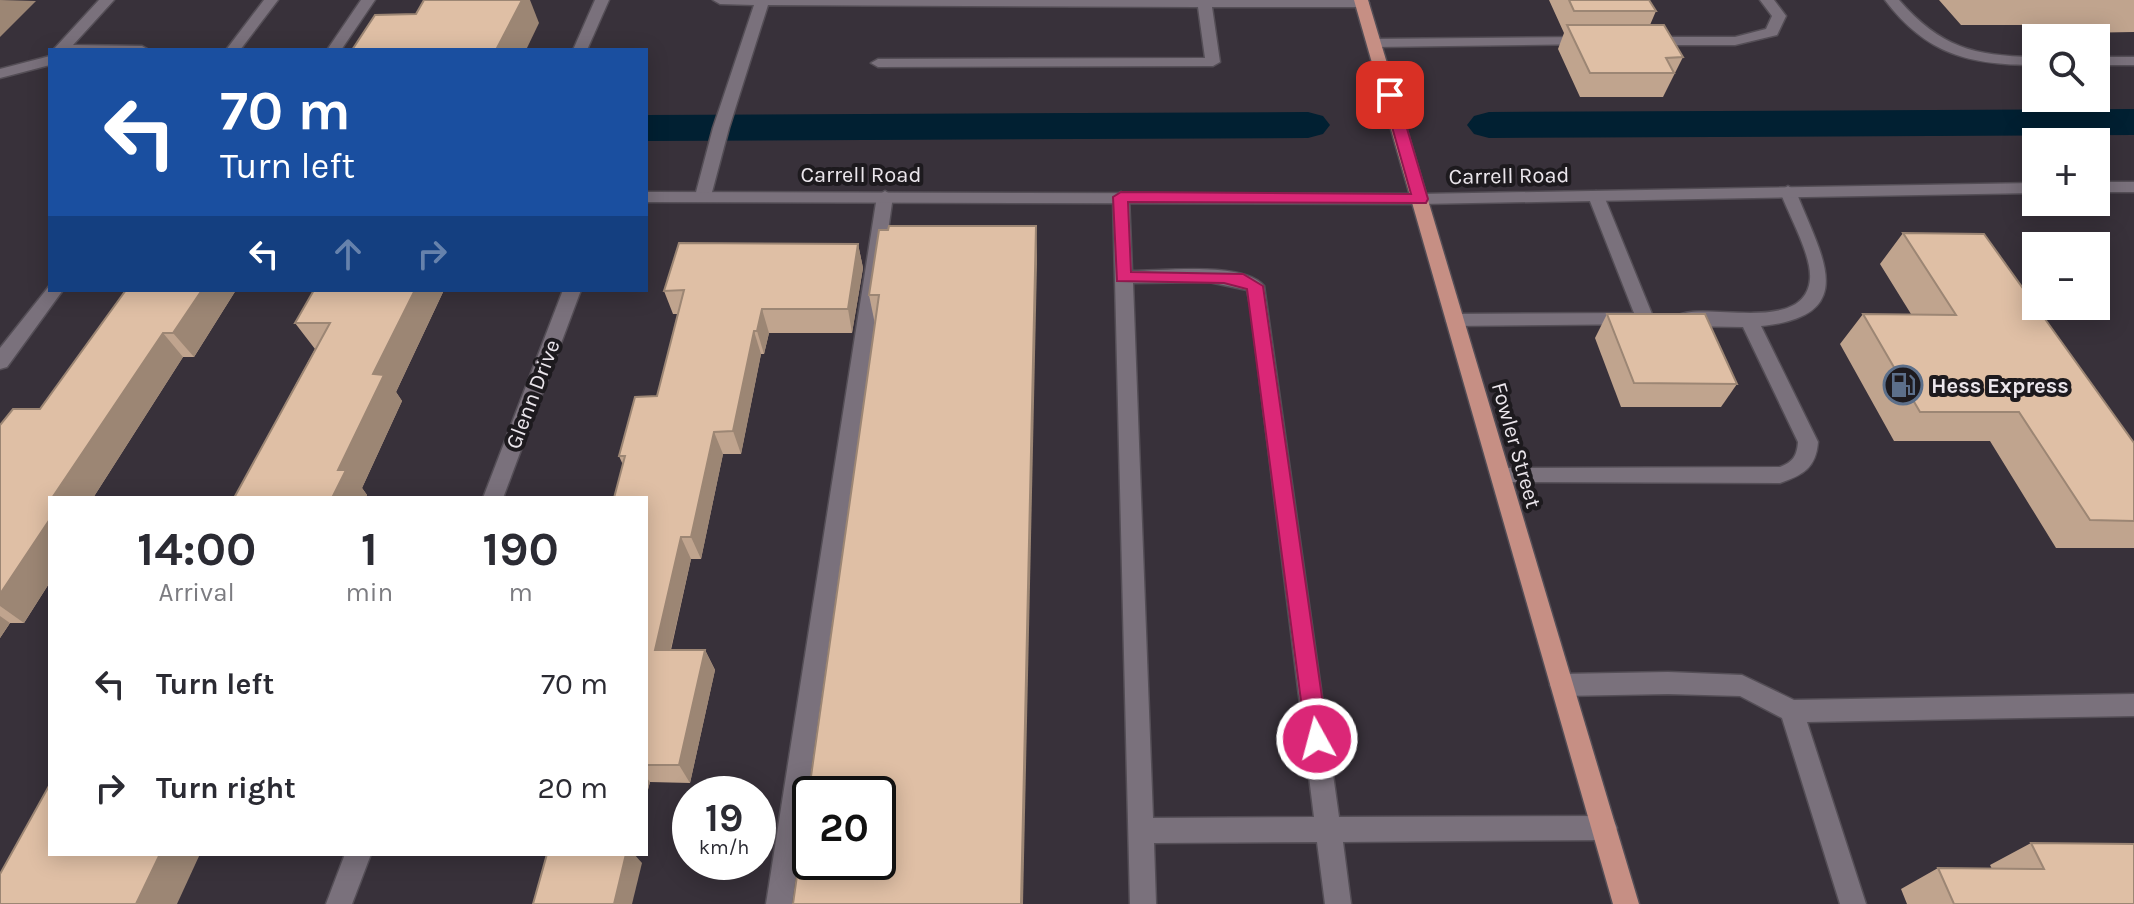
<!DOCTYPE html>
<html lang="en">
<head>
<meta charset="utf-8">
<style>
  body { margin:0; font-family:Karla,sans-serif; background:#f2f2f3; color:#2b2b33; height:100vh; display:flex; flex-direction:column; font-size:30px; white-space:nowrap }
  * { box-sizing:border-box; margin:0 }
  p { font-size:26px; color:#7c7c81 }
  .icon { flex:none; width:44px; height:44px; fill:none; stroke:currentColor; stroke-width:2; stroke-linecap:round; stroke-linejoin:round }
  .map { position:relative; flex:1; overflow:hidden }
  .side { position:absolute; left:48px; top:496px; width:600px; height:360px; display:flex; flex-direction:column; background:#fff; border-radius:0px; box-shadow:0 4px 20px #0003 }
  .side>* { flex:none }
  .top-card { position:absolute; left:48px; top:48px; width:600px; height:244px; border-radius:0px; box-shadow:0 4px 20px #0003; background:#1a4fa0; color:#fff; overflow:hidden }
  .controls { position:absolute; left:2022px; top:24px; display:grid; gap:16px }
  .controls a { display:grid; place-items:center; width:88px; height:88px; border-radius:0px; background:#fff; box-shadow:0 4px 20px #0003; font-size:40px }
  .speed { position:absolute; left:672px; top:776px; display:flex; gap:16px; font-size:40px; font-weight:700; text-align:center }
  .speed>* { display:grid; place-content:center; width:104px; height:104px; border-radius:50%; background:#fff; box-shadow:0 4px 20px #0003; line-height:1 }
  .speed small { font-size:20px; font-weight:400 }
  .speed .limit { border:4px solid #111; border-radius:12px; background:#fff; color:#111 }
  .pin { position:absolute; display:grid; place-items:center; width:68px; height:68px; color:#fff; margin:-34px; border-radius:16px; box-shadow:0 4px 12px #0006 }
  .me { position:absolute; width:88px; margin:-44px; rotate:353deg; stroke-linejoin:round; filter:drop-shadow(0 0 6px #0008) }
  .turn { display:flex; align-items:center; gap:28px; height:168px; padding:0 40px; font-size:36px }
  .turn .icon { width:104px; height:104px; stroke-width:2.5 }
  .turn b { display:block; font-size:56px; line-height:68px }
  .lanes { display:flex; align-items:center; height:76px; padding:0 40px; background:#0003; justify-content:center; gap:40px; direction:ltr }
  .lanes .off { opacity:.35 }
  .eta { display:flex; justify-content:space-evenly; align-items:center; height:136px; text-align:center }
  .eta b { font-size:48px; font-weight:700; line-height:56px }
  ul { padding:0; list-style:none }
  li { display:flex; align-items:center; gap:24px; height:104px; padding:0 40px }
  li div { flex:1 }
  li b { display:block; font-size:30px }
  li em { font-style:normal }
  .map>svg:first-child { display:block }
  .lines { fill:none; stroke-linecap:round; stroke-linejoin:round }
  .canal { fill:#012032; fill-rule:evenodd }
  .service-casing { stroke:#544e56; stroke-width:3 }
  .minor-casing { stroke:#544e56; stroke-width:3 }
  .tertiary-casing { stroke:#544e56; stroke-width:3 }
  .primary-casing { stroke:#544e56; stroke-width:3 }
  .service { fill:#7a717c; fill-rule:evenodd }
  .minor { fill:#7a717c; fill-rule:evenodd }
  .tertiary { fill:#7a717c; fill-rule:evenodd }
  .primary { fill:#c68f84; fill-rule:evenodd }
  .wall { fill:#c0a48e }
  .shaded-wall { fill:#9c8674 }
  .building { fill:#dfbfa5; stroke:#9c8674; stroke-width:2; fill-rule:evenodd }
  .route { fill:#db2777; stroke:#8e194d; stroke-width:2 }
  .labels { text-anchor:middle; stroke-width:8; stroke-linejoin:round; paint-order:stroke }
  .street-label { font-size:22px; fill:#ebe6ec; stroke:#1d1a1e }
  .poi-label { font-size:22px; font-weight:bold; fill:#ebe6ec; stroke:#1d1a1e; text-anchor:start }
</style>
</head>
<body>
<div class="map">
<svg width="2134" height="904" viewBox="0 0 2134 904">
  <rect width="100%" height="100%" fill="#38313a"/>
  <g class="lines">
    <g class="canal">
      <polygon points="2134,109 2134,135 1489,138 1474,134 1467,125 1474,116 1489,112"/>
      <polygon points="1308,112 1323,116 1330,125 1323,134 1308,138 646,141 646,115"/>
    </g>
    <g class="service-casing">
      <g id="service">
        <polygon points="99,0 114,0 73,45 142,46 149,50 53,50"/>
        <polygon points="361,0 375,0 341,50 327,50"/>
        <polygon points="595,0 609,0 587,50 573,50"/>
        <polygon points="713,0 1367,0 1369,3 1362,7 1212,7 1220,62 1213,66 878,67 871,63 878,59 1205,58 1198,7 768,5 729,128 711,196 703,201 695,196 713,128 754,5 720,4"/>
        <polygon points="1760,0 1774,0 1786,16 1777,35 1735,45 1647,45 1640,41 1647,37 1735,37 1766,29 1772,16"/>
        <polygon points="1587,37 1594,41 1592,44 1374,47 1367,43 1374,39"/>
        <polygon points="50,56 50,65 0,78 0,69"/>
        <path d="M 1788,186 L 1796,191 C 1819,253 1864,316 1761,326 L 1818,442 C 1816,468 1803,475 1780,483 L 1494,482 L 1491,476 L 1494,470 L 1501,468 L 1780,467 C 1793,462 1797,456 1798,442 L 1743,327 L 1683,326 L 1674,319 C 1691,296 1805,339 1810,279 C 1812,255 1788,214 1780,191 Z"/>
        <polygon points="885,191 893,196 792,904 766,904 877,196"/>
        <polygon points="1596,191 1604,196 1654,319 1651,324 1449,326 1446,321 1455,314 1634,313 1588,196"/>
        <path d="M 1121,192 L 1129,197 L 1132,271 C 1163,271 1244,261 1264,286 L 1339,817 L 1604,816 L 1613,819 L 1617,828 L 1613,837 L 1604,840 L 1343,842 L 1351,904 L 1325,904 L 1317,842 L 1154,843 L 1156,904 L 1130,904 L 1113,197 ZM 1209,282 L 1247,290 L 1251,310 L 1314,817 L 1153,818 L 1133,283 Z"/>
        <polygon points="1668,672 1742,675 1794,700 2134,694 2134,716 1807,722 1866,904 1840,904 1782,718 1740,696 1668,694 1562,696 1554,692 1550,685 1554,678 1562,674"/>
      </g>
    </g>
    <g class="minor-casing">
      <g id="minor">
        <path d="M 1885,0 L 1899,0 C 1941,48 1974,56 2036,57 L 2036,65 C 1970,65 1927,55 1885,0 Z"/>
        <rect x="2096" y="57" width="38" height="8"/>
        <polygon points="50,285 50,290 63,290 7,367 0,369 0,348"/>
        <polygon points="563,290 581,290 503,498 483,498"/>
        <polygon points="345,854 371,854 352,904 326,904"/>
      </g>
    </g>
    <g class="tertiary-casing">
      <g id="tertiary">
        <polygon points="264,0 278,0 240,50 226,50"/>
        <rect x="2096" y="182" width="38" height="10"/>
        <polygon points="2036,183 2036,193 1420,204 646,202 646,192 1420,194"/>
      </g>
    </g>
    <g class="primary-casing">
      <polygon id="primary" points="1354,0 1368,0 1639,904 1613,904"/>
    </g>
    <use href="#service" class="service"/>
    <use href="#minor" class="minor"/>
    <use href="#tertiary" class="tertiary"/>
    <use href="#primary" class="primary"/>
  </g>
  <g class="wall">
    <polygon points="1549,0 1649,0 1656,11 1650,25 1683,57 1663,97 1580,97 1558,49 1564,33"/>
    <polygon points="1939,0 2134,0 2134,32 2076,33 2069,25 1961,25"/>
    <polygon points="1036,226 1037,264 875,324 869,295"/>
    <polygon points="1903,233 2134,443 2134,548 2056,548 1990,441 1894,441 1840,344 1863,314 1911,314 1880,264"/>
    <polygon points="858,244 863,268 852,333 769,333 764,354 761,354 741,454 723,454 701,559 691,559 671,650 705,650 715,670 690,783 650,782 646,797 646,498 623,465 619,456 657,396 678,314 673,314 664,291"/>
    <polygon points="126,290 236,290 194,357 183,357 93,498 50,498 50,582 24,623 10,623 0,638 0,425 40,409"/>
    <polygon points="314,290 444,290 396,392 402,401 362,488 367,495 365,498 234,498 315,349 295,323"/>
    <polygon points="1607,314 1737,384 1721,407 1621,407 1595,338"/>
    <polygon points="2031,843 2134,904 1907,904 1901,889 1938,868 1992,869 1990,865"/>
  </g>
  <g class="shaded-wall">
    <polygon points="0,0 36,1 0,37"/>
    <polygon points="522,0 530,0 539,23 526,50 496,50"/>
    <polygon points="1036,226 1037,264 1023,904 1021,904"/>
    <polygon points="858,244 863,268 852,333 848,309"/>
    <polygon points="202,290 236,290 194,357 173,333"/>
    <polygon points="415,290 444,290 396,392 402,401 362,488 367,495 365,498 332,498 338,470 373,374"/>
    <polygon points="762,309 769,333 764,354 757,331"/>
    <polygon points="754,331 761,354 741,454 733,431"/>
    <polygon points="163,333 183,357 93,498 52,498"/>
    <polygon points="714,432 723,454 701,559 691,537"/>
    <polygon points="50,519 50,582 24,623 0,606 0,594"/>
    <polygon points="681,537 691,559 666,670 655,650"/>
    <polygon points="0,616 10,623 0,638"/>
    <polygon points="705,650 715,670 690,783 679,765"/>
    <polygon points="646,777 650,782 646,797"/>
    <polygon points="160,854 200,854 177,904 136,904"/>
    <polygon points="622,854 634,854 642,863 632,904 614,904"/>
  </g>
  <g class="building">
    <polygon points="424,0 522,0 496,50 352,50 375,15 416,14"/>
    <polygon points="1569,0 1649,0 1656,11 1574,11"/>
    <polygon points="1567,25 1664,25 1683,57 1666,58 1674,73 1590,73"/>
    <path d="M 889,226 L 1036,226 L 1021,904 L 793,904 L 879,295 L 869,295 L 879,230 L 888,230 ZM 810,794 L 878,794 L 878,862 L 810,862 Z"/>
    <polygon points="1903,233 1984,234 2134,443 2134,521 2090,520 2019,412 1920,412 1863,314 1956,315"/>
    <polygon points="679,243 858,244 848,309 762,309 757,331 754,331 733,431 714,432 691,537 681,537 655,650 705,650 679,765 646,765 646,498 614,498 625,456 619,456 635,397 657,396 684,290 664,291"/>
    <polygon points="126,290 202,290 173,333 163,333 52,498 50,498 50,519 0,594 0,425 13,409 40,409"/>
    <polygon points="314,290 415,290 373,374 384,375 338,470 346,470 332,498 234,498 330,323 295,323"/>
    <polygon points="1607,314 1705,314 1737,384 1634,383"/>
    <polygon points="50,784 50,854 160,854 136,904 0,904 0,874"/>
    <polygon points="2031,843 2134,844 2134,904 1954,904 1938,868 2044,869"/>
    <polygon points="547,854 626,854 614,904 533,904"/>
  </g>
  <polygon class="route" points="1390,91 1397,95 1428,199 1426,203 1128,202 1131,272 1243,274 1263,286 1328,739 1324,747 1317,750 1309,747 1306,739 1247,289 1224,283 1117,281 1113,197 1121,192 1411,194 1383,95"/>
  <defs>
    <g id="fuel-ring" transform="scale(2)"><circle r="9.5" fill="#1d1a1e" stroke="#5c6f8a" stroke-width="1.5"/><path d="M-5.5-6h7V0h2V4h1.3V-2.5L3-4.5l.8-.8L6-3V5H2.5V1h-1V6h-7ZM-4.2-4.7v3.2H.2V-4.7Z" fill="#5c6f8a"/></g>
  </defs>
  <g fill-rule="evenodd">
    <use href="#fuel-ring" x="1903" y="385"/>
  </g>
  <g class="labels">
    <g class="street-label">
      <text x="861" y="182">Carrell Road</text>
      <text transform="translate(1509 175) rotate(-1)" y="8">Carrell Road</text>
      <text transform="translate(532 394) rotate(-69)" y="8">Glenn Drive</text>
      <text transform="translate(1517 445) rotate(74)" y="8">Fowler Street</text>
    </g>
    <g class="poi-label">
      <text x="1931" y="393">Hess Express</text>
    </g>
  </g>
</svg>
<div class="controls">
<a><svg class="icon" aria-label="search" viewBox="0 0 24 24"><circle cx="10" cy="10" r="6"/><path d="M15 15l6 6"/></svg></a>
<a>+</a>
<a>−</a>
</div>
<div class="speed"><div>19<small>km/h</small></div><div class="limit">20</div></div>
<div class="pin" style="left:1390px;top:95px;background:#d93025"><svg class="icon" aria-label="arrive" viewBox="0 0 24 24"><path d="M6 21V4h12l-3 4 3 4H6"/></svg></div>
<svg class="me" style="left:1317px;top:739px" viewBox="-20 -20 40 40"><circle r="17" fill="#db2777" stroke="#fff" stroke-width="3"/><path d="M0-11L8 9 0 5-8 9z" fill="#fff"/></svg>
<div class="top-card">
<div class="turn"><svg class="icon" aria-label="left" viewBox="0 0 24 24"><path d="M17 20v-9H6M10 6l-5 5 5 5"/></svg><div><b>70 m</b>Turn left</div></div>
<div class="lanes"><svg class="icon" aria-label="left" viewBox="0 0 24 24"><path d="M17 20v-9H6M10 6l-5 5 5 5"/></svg><svg class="icon off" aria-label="ahead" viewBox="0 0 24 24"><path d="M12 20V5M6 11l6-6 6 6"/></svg><svg class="icon off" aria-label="right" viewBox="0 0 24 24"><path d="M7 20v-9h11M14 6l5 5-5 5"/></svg></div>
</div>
<section class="side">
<div class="eta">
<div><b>14:00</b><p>Arrival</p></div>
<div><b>1</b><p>min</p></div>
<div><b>190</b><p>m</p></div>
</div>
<ul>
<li><svg class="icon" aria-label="left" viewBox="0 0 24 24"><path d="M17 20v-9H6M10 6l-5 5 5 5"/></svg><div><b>Turn left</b></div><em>70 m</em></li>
<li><svg class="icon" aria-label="right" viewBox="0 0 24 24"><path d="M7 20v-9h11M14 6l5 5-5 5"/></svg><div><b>Turn right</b></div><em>20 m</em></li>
</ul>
</section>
</div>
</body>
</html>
